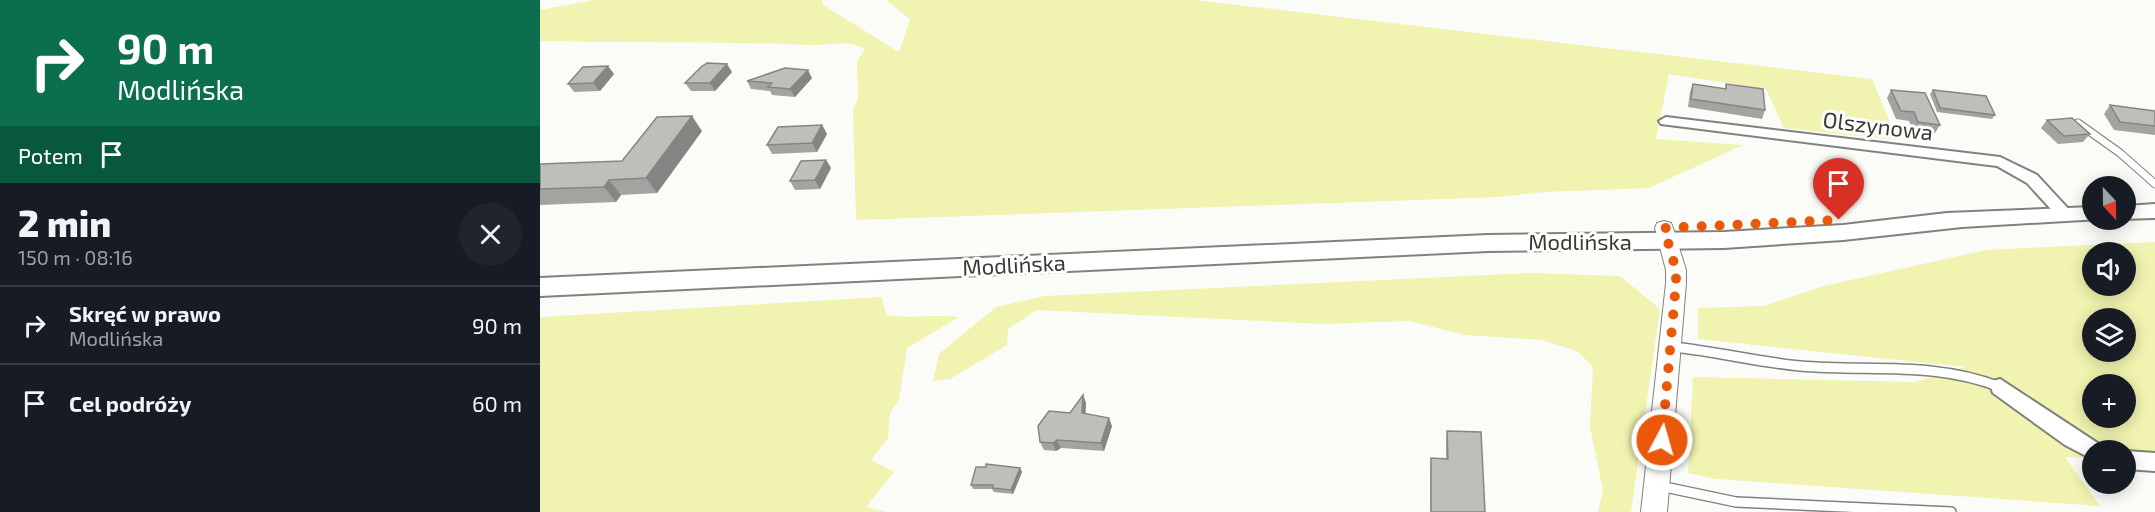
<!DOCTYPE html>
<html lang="pl">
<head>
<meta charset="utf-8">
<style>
  body { margin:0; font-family:"Exo 2",sans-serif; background:#20242c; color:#f1f3f6; height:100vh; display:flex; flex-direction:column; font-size:22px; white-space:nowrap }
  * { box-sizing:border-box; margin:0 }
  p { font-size:20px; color:#9ea1a6 }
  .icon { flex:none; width:33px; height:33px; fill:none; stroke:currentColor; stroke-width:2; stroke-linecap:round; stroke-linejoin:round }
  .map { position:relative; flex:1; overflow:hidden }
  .drawer { display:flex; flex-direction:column; background:#171b24; width:540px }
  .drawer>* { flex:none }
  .top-card { background:#0b6e4f; color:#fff; overflow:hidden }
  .needle { width:39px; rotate:158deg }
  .controls { position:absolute; left:1542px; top:176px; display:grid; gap:12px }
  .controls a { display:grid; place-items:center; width:54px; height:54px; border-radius:50%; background:#171b24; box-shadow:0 3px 15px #0003; font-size:30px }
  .pin { position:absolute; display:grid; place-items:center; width:51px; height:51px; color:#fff; margin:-62px -26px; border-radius:50% 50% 50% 0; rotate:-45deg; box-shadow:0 0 6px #0007 }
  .pin .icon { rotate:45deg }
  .me { position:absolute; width:66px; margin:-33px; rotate:6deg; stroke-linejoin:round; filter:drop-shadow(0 0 4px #0008) }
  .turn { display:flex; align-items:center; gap:21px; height:126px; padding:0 18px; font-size:27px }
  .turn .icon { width:78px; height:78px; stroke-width:2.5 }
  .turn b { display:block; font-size:42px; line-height:51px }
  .then { display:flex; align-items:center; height:57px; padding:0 18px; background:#0003; gap:12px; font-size:22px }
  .round { display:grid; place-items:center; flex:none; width:63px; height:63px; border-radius:32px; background:#20242c }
  .summary { display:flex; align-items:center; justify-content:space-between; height:102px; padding:0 18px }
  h1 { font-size:36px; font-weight:800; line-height:45px }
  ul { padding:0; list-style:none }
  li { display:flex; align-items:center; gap:18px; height:78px; padding:0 18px; border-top:2px solid #363941 }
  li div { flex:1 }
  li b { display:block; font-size:22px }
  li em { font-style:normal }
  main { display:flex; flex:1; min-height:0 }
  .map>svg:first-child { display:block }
  .green { fill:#f1f3b0; fill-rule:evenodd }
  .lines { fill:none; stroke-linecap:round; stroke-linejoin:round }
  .service-far1-casing { stroke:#81817d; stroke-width:9 }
  .service-casing { stroke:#81817d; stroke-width:12 }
  .minor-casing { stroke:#81817d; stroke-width:4 }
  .tertiary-casing { stroke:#81817d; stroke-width:2 }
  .secondary-casing { stroke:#81817d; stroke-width:4 }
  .service-far1 { stroke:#fff; stroke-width:7 }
  .service { stroke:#fff; stroke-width:9 }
  .minor { fill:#fff; fill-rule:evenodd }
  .tertiary { fill:#fff; fill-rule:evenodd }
  .secondary { fill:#fff; fill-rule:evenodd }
  .wall { fill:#a3a4a1 }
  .shaded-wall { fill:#858683 }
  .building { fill:#bebfbb; stroke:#858683; stroke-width:1.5 }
  .route { stroke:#ea580c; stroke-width:10; stroke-dasharray:0 18 }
  .labels { text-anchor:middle; stroke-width:6; stroke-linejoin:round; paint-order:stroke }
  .street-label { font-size:22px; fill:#393937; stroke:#fffffe }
</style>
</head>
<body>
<main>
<section class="drawer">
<div class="top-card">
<div class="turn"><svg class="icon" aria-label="right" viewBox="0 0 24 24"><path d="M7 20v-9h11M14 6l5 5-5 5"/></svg><div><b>90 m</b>Modlińska</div></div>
<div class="then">Potem<svg class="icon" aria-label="arrive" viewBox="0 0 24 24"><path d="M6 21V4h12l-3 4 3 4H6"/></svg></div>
</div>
<div class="summary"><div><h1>2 min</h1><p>150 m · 08:16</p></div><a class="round"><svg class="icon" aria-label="close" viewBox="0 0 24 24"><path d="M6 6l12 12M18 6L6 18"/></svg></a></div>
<ul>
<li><svg class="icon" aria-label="right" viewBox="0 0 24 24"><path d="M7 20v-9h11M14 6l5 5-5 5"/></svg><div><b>Skręć w prawo</b><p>Modlińska</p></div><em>90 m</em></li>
<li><svg class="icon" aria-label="arrive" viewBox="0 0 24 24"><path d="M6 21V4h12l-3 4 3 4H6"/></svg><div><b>Cel podróży</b></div><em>60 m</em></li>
</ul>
</section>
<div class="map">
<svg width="1615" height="512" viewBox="0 0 1615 512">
  <rect width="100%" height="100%" fill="#fbfbf8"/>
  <g class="green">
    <path d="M 54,0 L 282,0 L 283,5 L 359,52 L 370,19 L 346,0 L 654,0 L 1332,79 L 1357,140 L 1244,128 L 1226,89 L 1129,74 L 1116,139 L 1203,145 L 1109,188 L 1005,192 L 959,197 L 316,220 L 313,110 L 318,99 L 317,61 L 325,49 C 310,40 290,45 272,45 C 181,41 91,43 0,41 L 0,10 Z"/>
    <path d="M 1615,242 L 1615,460 L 1586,459 L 1586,450 L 1552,450 L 1552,458 L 1525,457 L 1560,506 L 1176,479 L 1148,473 L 1153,377 L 1374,382 L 1425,367 L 1158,339 L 1158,308 L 1224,306 L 1284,286 L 1446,250 ZM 1552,252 L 1586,252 L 1586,285 L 1552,285 ZM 1552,318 L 1586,318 L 1586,351 L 1552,351 ZM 1552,384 L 1586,384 L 1586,417 L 1552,417 Z"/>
    <polygon points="989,273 1080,276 1120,309 1091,512 1058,512 1063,490 1050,427 1053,367 1037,351 1002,340 925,335 869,321 783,324 497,310 468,329 467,345 410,379 393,381 399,354 456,307 505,296"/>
    <path d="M 342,297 L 346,315 C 371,319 394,314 419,317 L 367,348 L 359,400 L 350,413 L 348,438 L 331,460 L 354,472 L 326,507 L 347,512 L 0,512 L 0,317 Z"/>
  </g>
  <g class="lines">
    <g class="service-far1-casing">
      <polyline id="service-far1" points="1538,123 1580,153 1615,184"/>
    </g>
    <g class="service-casing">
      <g id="service">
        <path d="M 1132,347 C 1175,351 1217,362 1260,366 C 1329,372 1394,361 1460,387"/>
        <polyline points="1120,486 1196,502 1411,512"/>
      </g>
    </g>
    <g class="minor-casing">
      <g id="minor">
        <polygon points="1126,117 1460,157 1497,175 1534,215 1532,219 1520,219 1487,183 1457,166 1121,124 1119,121"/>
        <polygon points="1460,379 1559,444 1562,450 1552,450 1552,459 1525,445 1453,393 1451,387 1453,381"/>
        <polygon points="1586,451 1615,453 1615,471 1586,469"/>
      </g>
    </g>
    <g class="tertiary-casing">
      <polygon id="tertiary" points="1124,221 1131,223 1133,228 1146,270 1146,283 1127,512 1101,512 1126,283 1126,270 1115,228 1117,223"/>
    </g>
    <g class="secondary-casing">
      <g id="secondary">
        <polygon points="1615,204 1615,218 1581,219 1586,219 1586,206"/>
        <polygon points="1552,207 1552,219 1560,219 1422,227 1303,240 1184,248 948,251 0,296 0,278 948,235 1184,232 1303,225 1407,213"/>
      </g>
    </g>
    <use href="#service-far1" class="service-far1"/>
    <use href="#service" class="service"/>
    <use href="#minor" class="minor"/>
    <use href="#tertiary" class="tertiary"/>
    <use href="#secondary" class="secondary"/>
  </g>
  <g class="wall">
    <polygon points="192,72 175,91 151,91 145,83"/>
    <polygon points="74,74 60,91 34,92 28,84"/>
    <polygon points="272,78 255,97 232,95 230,91 211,89 207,81"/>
    <polygon points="1153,84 1185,89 1186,84 1225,110 1222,119 1148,107 1150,92"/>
    <polygon points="1351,90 1400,125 1395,133 1373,131 1369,121 1356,119 1347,98"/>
    <polygon points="1393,90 1455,115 1452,119 1397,112 1390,94"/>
    <polygon points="1570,105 1615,111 1615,135 1574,130 1564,114"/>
    <polygon points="1507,120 1550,134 1543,142 1518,144 1501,128"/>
    <polygon points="282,125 287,134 277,152 232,154 227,145"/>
    <polygon points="162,131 117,193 81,195 76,202 0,205 0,164 82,161"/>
    <polygon points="286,160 291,168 280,189 255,190 250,181"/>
    <polygon points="543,395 546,403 545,414 572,426 564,451 521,448 516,451 504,450 500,442 530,413"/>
    <polygon points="907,431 945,512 890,512 890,469 891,458 906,459 906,442"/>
    <polygon points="480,468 482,472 473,494 454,492 452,489 433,489 431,485"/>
  </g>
  <g class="shaded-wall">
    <polygon points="187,64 192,72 175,91 170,83"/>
    <polygon points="68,66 74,74 60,91 53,83"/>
    <polygon points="268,70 272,78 255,97 250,89"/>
    <polygon points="152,116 162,131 117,193 106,178"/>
    <polygon points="282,125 287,134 277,152 272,143"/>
    <polygon points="286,160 291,168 280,189 275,180"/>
    <polygon points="69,180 81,195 76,202 64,187"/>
    <polygon points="543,395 546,403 545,421 542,413"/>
    <polygon points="569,418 572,426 564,451 561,443"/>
    <polygon points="517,440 521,448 516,451 513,443"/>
    <polygon points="480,468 482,472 473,494 471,490"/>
  </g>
  <g class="building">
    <polygon points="167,63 187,64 170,83 145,83 161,67"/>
    <polygon points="68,66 53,83 28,84 43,67"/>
    <polygon points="245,68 268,70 250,89 228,87 232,83 207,81"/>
    <polygon points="1153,84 1186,89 1186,84 1223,89 1225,110 1151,99"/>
    <polygon points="1351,90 1385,93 1400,125 1378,122 1374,112 1361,111"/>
    <polygon points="1393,90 1446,96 1455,115 1400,108"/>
    <polygon points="1570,105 1615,111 1615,126 1580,122"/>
    <polygon points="152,116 106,178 69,180 64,187 0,189 0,164 82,161 117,117"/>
    <polygon points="1532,118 1550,134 1524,136 1507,120"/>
    <polygon points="282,125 272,143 227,145 238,127"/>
    <polygon points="286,160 275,180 250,181 261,161"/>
    <polygon points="543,395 542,413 569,418 561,443 517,440 513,443 500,442 498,426 509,411 530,413"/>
    <polygon points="907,431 941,432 945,512 891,512 891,458 908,459"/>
    <polygon points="446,464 480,468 471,490 452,488 453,485 431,485 436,467 446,467"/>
  </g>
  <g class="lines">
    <polyline class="route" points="1122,440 1136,283 1136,270 1124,228 1299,220"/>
  </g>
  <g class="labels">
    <g class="street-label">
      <text transform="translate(1338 126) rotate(7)" y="8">Olszynowa</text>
      <text x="1040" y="250">Modlińska</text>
      <text transform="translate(474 265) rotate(-3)" y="8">Modlińska</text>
    </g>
  </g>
</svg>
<div class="controls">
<a><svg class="needle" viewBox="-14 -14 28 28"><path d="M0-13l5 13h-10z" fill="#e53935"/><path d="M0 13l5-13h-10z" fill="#9ea1a6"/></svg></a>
<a><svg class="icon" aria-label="sound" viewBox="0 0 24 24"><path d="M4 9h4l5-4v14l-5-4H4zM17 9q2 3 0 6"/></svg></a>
<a><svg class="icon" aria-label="layers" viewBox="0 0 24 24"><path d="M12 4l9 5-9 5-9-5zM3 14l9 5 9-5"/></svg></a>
<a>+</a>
<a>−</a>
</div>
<div class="pin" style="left:1299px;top:220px;background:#d93025"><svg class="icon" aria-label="arrive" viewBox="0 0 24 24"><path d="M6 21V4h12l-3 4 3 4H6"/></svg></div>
<svg class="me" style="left:1122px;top:440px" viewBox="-20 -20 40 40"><circle r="17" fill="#ea580c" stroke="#fff" stroke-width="3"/><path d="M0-11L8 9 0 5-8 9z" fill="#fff"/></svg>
</div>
</main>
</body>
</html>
